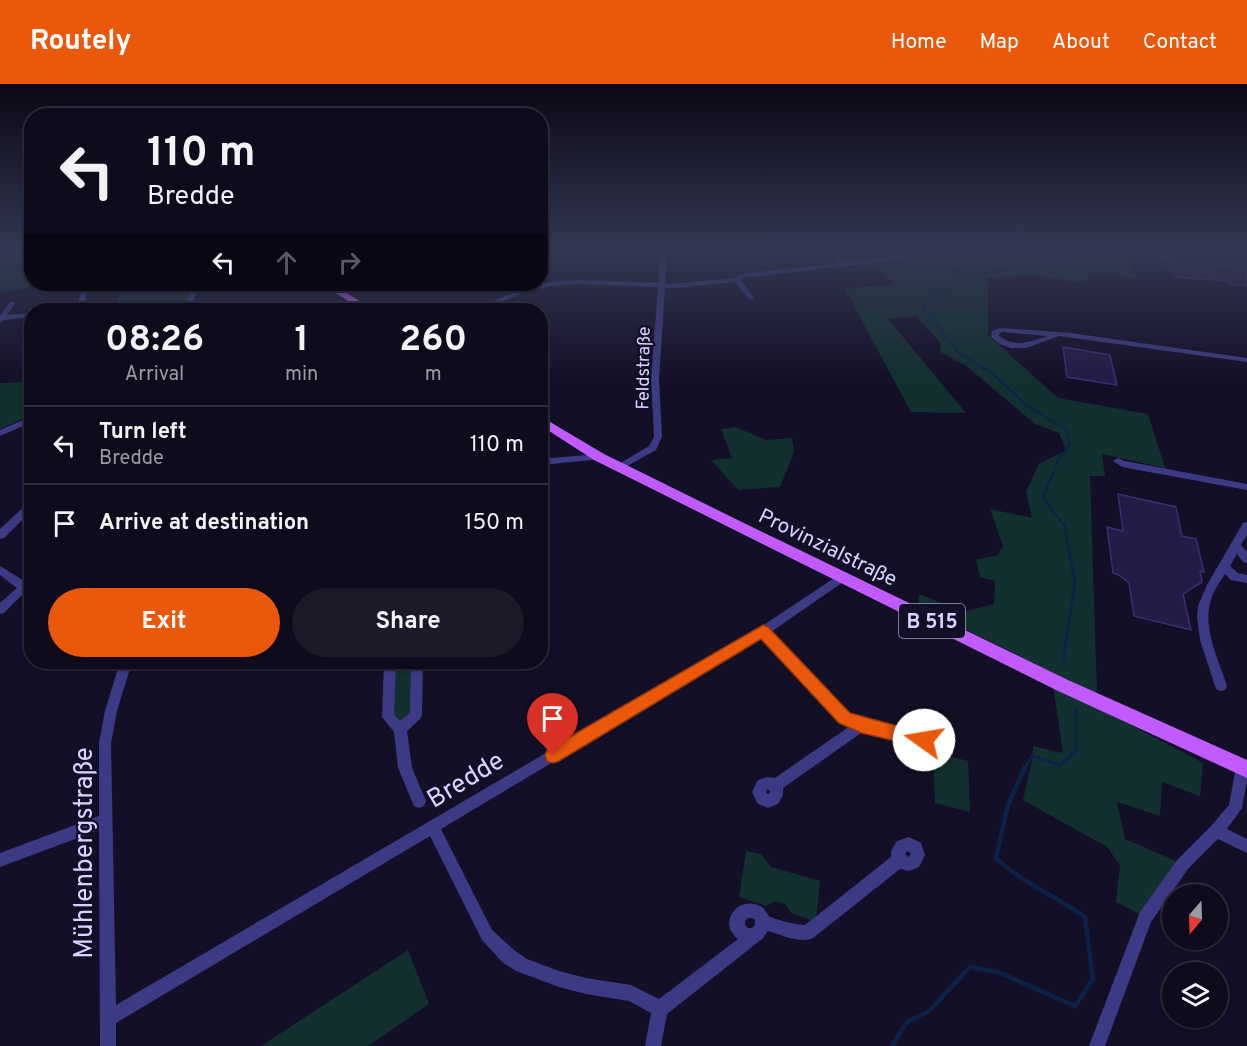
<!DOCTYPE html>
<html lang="en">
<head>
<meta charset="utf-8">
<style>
  body { margin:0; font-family:Overpass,sans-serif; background:#1c1929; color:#f1f3f6; height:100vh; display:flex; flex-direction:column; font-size:22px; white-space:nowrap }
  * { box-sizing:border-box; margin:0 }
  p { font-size:20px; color:#9b9ba3 }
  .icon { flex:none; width:33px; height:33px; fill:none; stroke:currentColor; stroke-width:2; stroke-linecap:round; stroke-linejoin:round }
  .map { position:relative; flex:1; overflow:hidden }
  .drawer { position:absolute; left:24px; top:219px; width:524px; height:366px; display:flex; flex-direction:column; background:#0e0b1c; border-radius:24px; box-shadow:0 2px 4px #0004,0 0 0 2px #2e2b3b }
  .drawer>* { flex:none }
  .hud { position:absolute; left:24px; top:24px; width:524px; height:183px; border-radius:24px; box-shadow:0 2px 4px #0004,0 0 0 2px #2e2b3b; background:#0e0b1c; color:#f1f3f6; overflow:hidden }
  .needle { width:39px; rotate:199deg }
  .controls { position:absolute; left:1162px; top:800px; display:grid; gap:12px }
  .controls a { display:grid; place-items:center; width:66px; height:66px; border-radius:50%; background:#0e0b1c; box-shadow:0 2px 4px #0004,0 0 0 2px #2e2b3b; font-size:30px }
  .pin { position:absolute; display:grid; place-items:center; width:51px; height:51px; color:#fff; margin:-62px -26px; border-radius:50% 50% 50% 0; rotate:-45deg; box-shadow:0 0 6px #0007 }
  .pin .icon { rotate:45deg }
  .me { position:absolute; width:66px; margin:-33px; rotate:283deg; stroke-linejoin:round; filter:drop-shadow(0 0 4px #0008) }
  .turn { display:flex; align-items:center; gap:21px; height:126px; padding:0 24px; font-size:27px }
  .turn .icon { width:78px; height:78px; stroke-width:2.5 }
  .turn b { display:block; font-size:42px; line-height:51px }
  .lanes { display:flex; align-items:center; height:57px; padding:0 24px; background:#0003; justify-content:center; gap:30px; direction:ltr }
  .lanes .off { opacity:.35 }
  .eta { display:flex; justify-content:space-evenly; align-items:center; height:102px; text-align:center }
  .eta b { font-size:36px; font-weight:700; line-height:42px }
  .action { display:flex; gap:12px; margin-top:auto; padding:12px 24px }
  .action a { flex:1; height:69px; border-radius:36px; background:#ea580c; color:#fff; font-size:24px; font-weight:700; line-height:69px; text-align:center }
  .action a+a { background:#1c1929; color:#f1f3f6 }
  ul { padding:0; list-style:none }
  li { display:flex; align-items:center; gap:18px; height:78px; padding:0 24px; border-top:2px solid #2e2b3b }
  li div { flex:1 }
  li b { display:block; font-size:22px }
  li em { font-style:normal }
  header { display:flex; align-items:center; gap:36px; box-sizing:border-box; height:84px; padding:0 30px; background:#ea580c; color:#fff }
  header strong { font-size:28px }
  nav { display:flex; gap:33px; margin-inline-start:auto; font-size:21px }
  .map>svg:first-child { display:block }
  .green { fill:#12302f }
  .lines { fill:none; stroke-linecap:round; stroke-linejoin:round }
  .stream-far2 { stroke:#0c2248; stroke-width:2 }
  .stream-far1 { stroke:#0c2248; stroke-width:3 }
  .stream { stroke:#0c2248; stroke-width:4.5 }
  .canal { fill:#0c2248; fill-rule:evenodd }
  .building { fill:#241b47; stroke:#3b2d73; stroke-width:1.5 }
  .minor { fill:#3d3a85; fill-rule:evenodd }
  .primary { fill:#c25bff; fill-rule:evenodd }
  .route { fill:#ea580c; stroke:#983908; stroke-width:1.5 }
  .labels { text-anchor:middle; stroke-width:4.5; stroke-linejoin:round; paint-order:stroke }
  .far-street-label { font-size:18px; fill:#d9d4ff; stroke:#130f26 }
  .shield { fill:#130f26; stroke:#9e99be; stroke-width:1.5 }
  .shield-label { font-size:20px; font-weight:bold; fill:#d9d4ff }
  .street-label { font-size:21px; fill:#d9d4ff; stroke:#130f26 }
  .near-street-label { font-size:26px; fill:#d9d4ff; stroke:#130f26 }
</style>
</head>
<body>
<header>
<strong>Routely</strong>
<nav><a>Home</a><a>Map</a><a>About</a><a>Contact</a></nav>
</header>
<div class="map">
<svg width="1247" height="962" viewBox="0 0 1247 962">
  <rect width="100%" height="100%" fill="#130f26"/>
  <g class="green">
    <polygon points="7,165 31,165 32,200 51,200 0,209 0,171"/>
    <polygon points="976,165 1147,165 1128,176 1137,194 1092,187 1084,199 1034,191 988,194 988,251 1058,314 1148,330 1165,384 1102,370 1105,392 1090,392 1097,608 1095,622 1203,679 1200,712 1162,698 1160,732 1117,718 1125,755 1183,780 1145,833 1116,818 1120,781 1107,763 1023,716 1032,677 1033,662 1063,669 1051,588 918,522 919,510 963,528 994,520 995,497 980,493 976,475 997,472 1003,462 990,425 1032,434 1026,408 1039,380 1066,366 1059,349 1035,340 965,281 940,268 941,259 916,232 888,235 966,329 911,328 856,226 854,219 844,205 894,200 879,186 865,178 899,174 899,171 924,174 935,170"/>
    <polygon points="120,200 157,200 153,210 194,205 187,225 118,226"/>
    <polygon points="31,298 31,331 0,345 0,299"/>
    <polygon points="736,343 766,356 792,354 794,368 780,403 738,406 711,376 732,374 721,345"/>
    <polygon points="393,578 415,578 413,630 401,642 390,632"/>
    <polygon points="933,668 968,677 970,728 935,719"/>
    <polygon points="746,767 761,770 771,783 820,797 816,838 791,829 785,820 775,817 766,822 739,813"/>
    <polygon points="408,866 429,920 368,962 261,962"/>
  </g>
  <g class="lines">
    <polyline class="stream-far2" points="1069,468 1065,443 1043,413 1059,374 1069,362 1067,346 1026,321 992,289 959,269 923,223 958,193 1065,177 1112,165"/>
    <g class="stream-far1">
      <polyline points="1063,577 1075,499 1069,466"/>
      <polyline points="1024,685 1032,672 1060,681 1076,666 1076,625"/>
    </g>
    <path class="stream" d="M 892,962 L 907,938 L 929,927 L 970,883 L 998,888 L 1075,922 L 1093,895 L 1085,833 C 1055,811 1023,800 996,774 L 1008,721 L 1025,683"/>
    <polygon class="canal" points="953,184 957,184 967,192 962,193 953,186"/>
  </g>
  <g class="building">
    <polygon points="1161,173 1202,176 1207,182 1247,179 1247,202 1230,200 1228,197 1175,193"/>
    <polygon points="1063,263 1110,271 1117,301 1067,293"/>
    <polygon points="1118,410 1176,423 1182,452 1196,455 1204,488 1200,487 1202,498 1183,510 1191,546 1134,532 1129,499 1119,491 1113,489 1107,443 1123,447"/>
  </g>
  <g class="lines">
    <g class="minor">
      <polygon points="661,165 667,165 665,200 735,194 741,190 837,179 826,165 833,165 843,178 896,172 887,165 895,165 901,170 902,174 899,176 743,194 741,196 754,214 751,216 749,215 735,198 676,204 665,204 659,295 662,353 656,366 620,386 617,385 615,383 617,381 649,362 654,353 651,295 658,203 578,200 552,202 527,207 482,226 473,226 523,204 552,198 578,196 658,199"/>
      <polygon points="193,200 199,200 191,226 184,226"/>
      <polygon points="85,202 88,204 83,226 76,226 82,204"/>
      <polygon points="12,217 15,219 7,231 32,229 32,233 4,236 0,239 0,232 10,218"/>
      <path d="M 1001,244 L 1071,249 L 1247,274 L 1247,278 L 1059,252 L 1026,264 L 1011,264 L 1000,260 L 991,253 L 992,247 ZM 1002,248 L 1047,252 C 1030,258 1015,264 999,252 L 999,250 Z"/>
      <polygon points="32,332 32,338 0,352 0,346"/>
      <polygon points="599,370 602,371 604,373 602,375 540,381 540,375"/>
      <polygon points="1118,374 1125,377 1247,400 1247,406 1122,383 1113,377"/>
      <polygon points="32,417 32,426 4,454 0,455 0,445 29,418"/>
      <path d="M 1247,438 L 1247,451 L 1241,461 L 1247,468 L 1247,479 L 1243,478 L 1237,470 L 1230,482 L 1238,489 L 1247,491 L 1247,499 L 1231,496 L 1225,490 C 1221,497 1216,503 1213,510 C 1200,541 1218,573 1227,602 L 1225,606 L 1221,607 L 1217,606 L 1215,602 L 1200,556 L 1197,533 L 1198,522 L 1207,501 L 1243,439 Z"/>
      <polygon points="0,482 26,498 28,505 4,529 0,530 0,519 17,504 0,491"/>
      <path d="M 842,489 L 846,490 L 847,493 L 846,496 L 771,548 L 849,630 L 863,635 L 924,650 L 929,652 L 930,656 L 929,660 L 924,662 L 864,647 L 783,704 L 783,711 L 778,720 L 768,724 L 758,720 L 752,708 L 758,696 L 767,693 L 775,694 L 850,642 L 841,638 L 762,553 L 441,745 L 492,846 L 514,866 L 527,875 L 559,887 L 586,894 L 631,901 L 659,915 L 738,855 C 733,851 729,845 729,839 C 730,823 747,815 760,822 C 765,824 766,829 769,832 C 775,836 798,841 805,841 L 891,773 L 891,767 L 897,757 L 909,753 L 921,759 L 925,771 L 919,783 L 909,787 L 900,785 L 813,854 C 799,860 783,851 768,847 L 762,855 L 667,930 L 661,962 L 645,962 L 651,929 L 629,917 L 586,910 L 559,903 L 516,887 L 502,878 L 482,856 L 430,752 L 116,939 L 116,962 L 100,962 L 99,746 L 0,783 L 0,769 L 99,732 L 99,659 L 105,627 L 120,578 L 132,578 L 117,627 L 111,659 L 116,921 L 759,544 ZM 767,705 L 770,707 L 769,710 L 766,709 ZM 907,767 L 911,769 L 909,773 L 905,770 ZM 748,834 L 752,834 L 755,836 L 755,841 L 752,844 L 748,844 L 745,841 L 745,837 Z"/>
      <polygon points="384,578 396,578 394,631 400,637 410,629 411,578 423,578 422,631 420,635 407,647 412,684 426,717 424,722 419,724 414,722 398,684 394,648 382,633"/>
      <polygon points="1243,677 1247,678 1247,697 1242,724 1227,745 1247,755 1247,769 1218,755 1188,785 1151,838 1105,962 1089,962 1140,828 1178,775 1211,742 1229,721 1236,683 1238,679"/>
    </g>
    <g class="primary">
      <polygon points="322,200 333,200 373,226 362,226"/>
      <polygon points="540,332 604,370 754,444 1068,596 1247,676 1247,694 1056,606 594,376 540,341"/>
    </g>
  </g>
  <linearGradient id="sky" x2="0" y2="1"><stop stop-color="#0a0815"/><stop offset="0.55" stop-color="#333752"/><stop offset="1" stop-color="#333752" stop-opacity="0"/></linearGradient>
  <rect width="1247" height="300" fill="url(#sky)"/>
  <polygon class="route" points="763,541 768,543 850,629 930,651 933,656 930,662 924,664 862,649 839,639 761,555 559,677 553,679 547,677 545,671 547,666"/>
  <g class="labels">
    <g class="far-street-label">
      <text transform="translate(643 284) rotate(-89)" y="6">Feldstraße</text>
    </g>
    <rect class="shield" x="899" y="520" width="66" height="34" rx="4.5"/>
    <g class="shield-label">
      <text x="932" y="544">B 515</text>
    </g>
    <g class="street-label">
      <text transform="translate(828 463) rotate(26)" y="7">Provinzialstraße</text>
    </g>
    <g class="near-street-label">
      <text transform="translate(465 695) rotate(-31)" y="9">Bredde</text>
      <text transform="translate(83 769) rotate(-90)" y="9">Mühlenbergstraße</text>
    </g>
  </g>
</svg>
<div class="controls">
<a><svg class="needle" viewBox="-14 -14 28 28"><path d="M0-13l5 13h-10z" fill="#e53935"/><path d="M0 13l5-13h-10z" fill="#9b9ba3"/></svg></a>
<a><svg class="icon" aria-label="layers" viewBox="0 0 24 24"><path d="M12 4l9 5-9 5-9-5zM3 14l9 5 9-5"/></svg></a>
</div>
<div class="pin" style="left:553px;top:671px;background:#d93025"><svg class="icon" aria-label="arrive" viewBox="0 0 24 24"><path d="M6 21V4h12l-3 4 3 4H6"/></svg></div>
<svg class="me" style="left:924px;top:656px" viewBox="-20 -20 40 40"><circle r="19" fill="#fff"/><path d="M0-13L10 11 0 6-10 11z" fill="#ea580c"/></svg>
<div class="hud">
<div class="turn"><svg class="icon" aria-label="left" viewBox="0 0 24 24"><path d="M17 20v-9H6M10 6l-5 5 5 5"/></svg><div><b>110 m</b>Bredde</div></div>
<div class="lanes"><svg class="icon" aria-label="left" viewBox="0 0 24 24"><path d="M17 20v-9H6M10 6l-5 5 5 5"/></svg><svg class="icon off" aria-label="ahead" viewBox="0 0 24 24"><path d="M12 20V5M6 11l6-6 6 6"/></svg><svg class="icon off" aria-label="right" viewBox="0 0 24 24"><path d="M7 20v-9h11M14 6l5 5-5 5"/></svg></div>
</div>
<section class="drawer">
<div class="eta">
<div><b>08:26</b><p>Arrival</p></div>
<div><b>1</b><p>min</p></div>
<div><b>260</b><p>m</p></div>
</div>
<ul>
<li><svg class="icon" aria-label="left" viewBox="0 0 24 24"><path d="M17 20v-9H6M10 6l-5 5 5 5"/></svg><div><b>Turn left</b><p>Bredde</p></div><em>110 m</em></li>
<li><svg class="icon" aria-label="arrive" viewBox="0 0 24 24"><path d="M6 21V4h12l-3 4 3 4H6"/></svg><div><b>Arrive at destination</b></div><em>150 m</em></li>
</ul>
<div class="action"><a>Exit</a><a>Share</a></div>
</section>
</div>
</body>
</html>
